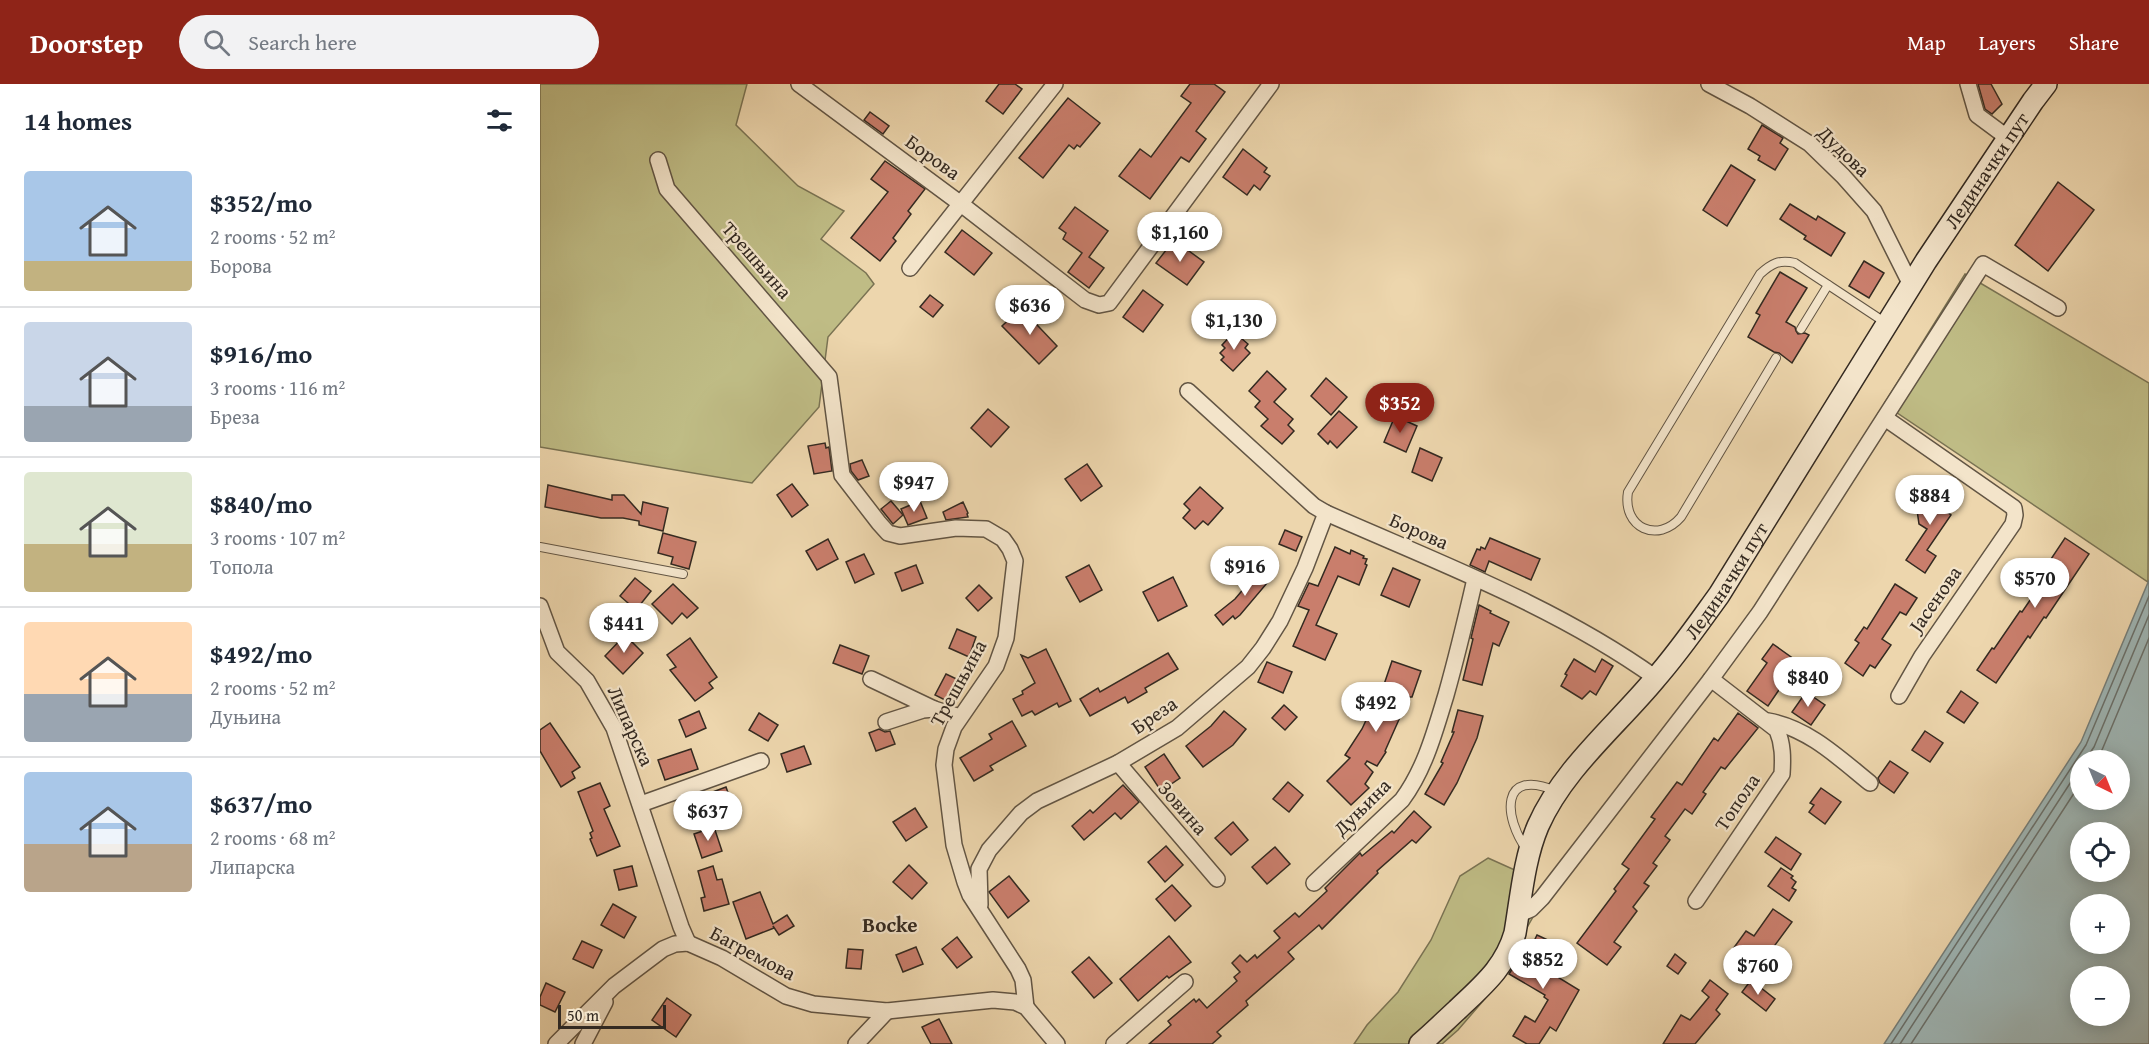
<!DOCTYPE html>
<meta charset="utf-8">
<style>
:root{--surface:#fff;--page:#f2f2f3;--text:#1f2937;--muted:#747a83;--line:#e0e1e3;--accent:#8f2418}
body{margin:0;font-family:"Gentium Book Plus",serif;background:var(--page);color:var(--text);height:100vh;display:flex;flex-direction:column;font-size:22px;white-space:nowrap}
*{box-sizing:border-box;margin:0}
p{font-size:20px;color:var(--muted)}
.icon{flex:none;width:33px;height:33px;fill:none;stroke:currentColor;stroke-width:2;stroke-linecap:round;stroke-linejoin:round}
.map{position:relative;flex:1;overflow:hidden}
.side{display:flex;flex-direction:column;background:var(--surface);width:540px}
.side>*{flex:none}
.needle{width:39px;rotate:137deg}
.buttons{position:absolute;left:1530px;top:666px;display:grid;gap:12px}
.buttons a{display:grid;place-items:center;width:60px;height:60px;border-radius:50%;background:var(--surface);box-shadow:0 3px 15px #0003;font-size:30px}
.scale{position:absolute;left:18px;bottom:15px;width:108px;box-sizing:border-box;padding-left:6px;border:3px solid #342a21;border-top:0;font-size:16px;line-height:21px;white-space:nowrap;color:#342a21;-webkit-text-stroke:4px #f3e4ca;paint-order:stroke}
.price{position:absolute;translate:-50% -51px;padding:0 14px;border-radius:21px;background:#fff;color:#222;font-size:20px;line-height:39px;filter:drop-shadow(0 2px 3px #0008)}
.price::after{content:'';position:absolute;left:50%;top:36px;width:18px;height:14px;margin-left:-9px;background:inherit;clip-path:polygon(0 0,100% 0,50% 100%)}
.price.on{background:var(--accent);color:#fff}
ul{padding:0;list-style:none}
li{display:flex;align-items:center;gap:18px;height:150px;padding:0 24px}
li+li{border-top:2px solid var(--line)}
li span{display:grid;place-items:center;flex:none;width:168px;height:120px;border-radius:6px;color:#555}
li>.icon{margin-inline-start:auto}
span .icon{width:72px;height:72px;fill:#fffc;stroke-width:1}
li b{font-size:26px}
h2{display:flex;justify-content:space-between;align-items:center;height:72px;padding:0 24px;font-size:26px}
header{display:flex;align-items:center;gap:36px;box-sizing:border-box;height:84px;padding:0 30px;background:var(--accent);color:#fff}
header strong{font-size:28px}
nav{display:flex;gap:33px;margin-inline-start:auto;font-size:21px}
.search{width:420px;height:54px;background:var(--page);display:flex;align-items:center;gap:15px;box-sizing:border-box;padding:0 21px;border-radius:33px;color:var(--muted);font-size:22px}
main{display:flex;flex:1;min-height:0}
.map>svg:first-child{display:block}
.green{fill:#bfbc85;stroke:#7a7353;stroke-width:1.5}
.water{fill:#9eb6b6;stroke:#747e7a;stroke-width:1.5;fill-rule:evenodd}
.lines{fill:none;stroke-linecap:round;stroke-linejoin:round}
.shore{stroke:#69706c;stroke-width:1.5}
.building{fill:#c97e6c;stroke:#342a21;stroke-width:1.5}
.service-casing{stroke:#625544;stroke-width:10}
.minor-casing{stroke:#625544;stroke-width:18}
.secondary-casing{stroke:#342a21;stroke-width:24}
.service{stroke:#f3e4ca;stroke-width:8}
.minor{stroke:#f3e4ca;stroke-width:15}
.secondary{stroke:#f3e4ca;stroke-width:21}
.labels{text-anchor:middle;stroke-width:4.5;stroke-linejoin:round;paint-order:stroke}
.street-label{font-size:20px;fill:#342a21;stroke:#f3e4ca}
.neighbourhood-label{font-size:21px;font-weight:bold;fill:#342a21;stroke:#f3e4ca}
</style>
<header>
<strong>Doorstep</strong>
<div class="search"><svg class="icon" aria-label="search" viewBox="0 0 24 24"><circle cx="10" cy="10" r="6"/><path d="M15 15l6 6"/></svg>Search here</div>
<nav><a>Map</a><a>Layers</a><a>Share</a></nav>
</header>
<main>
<section class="side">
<h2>14 homes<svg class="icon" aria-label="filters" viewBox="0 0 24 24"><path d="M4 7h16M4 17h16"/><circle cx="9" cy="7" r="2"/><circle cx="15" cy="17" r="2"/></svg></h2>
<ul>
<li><span style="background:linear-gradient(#a9c7e8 75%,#c2b280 0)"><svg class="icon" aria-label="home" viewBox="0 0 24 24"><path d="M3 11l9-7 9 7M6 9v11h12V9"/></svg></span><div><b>$352/mo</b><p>2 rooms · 52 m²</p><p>Борова</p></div></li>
<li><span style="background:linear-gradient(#c9d6e8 70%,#9aa5b1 0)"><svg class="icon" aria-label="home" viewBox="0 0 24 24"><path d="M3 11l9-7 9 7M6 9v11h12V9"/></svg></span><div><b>$916/mo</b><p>3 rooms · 116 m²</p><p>Бреза</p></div></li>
<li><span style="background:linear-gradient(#dfe7d0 60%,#c2b280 0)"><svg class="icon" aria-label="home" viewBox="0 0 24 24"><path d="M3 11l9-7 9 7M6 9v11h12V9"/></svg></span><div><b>$840/mo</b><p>3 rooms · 107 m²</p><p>Топола</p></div></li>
<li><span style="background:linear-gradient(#ffd9b3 60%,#9aa5b1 0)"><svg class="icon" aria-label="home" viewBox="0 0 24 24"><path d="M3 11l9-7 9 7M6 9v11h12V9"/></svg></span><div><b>$492/mo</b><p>2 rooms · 52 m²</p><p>Дуњина</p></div></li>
<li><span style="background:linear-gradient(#a9c7e8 60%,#b9a48a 0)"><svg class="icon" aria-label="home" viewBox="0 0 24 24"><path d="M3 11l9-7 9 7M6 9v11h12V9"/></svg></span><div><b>$637/mo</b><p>2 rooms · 68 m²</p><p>Липарска</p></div></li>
</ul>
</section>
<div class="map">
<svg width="1609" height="960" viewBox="0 0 1609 960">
<rect width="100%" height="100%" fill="#edd6ad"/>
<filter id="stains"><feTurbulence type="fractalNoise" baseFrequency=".00333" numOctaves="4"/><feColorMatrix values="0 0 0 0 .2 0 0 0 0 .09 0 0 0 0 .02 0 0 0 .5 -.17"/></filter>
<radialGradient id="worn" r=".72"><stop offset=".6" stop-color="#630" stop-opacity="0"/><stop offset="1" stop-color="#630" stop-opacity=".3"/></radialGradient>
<g class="green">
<path d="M0,0H207L196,41L258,102L304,127L281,155L326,189L334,200L288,253L279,323L212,399L0,363Z"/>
<path d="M1425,190L1609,299L1608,498L1344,320Z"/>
<path d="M948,774L977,787L974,827L993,833L949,910L918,946L902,960H814L827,941L858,908L891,856L920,792Z"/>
</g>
<path class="water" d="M1609,496V960H1344L1541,658ZM1540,676H1580V716H1540ZM1540,748H1580V788H1540ZM1540,820H1580V860H1540ZM1540,892H1580V932H1540Z"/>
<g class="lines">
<g class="shore">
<path d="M1545,676L1554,663L1609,531"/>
<path d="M1556,676L1562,666L1609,554"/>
<path d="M1351,960L1546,661L1609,512"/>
<path d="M1360,960L1540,684"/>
<path d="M1371,960L1540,700"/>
</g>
</g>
<g class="building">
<path d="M459,0H475L482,5L463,30L446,17Z"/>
<path d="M650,0H674L685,8L656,47L666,55L649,78L641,73L610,115L579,92L600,65L611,73L651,19L641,12Z"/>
<path d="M1438,0H1451L1462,20L1452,30L1445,25Z"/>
<path d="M528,14L560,39L540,63L537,61L534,65L529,61L503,94L479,74Z"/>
<path d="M330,28L349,42L343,50L324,36Z"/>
<path d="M1222,41L1243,54L1240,59L1248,65L1235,86L1218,76L1220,72L1208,65Z"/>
<path d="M703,65L727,84L724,88L730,92L720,106L714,101L707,111L683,93Z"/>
<path d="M345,77L385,105L368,127L371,130L353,154L356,157L340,177L311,154L348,108L331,95Z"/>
<path d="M1191,81L1215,96L1187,142L1163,126Z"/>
<path d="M1518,98L1554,126L1508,187L1475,161Z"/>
<path d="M1250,120L1276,136L1278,132L1305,149L1291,172L1264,155L1266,152L1240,135Z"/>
<path d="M535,123L568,147L549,173L564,184L549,204L528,188L542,169L523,155L526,149L519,144Z"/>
<path d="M422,146L452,169L434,191L405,168Z"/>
<path d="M634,156L664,178L647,201L616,179Z"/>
<path d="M1324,177L1344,189L1329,214L1309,202Z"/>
<path d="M1240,188L1267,204L1246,238L1255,243L1256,247L1258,250L1265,249L1269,251L1252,279L1239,269L1234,268L1208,253L1220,231L1216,229Z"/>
<path d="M603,206L623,221L603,248L583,233Z"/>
<path d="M390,211L403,221L393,233L380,223Z"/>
<path d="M481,224L517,262L499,280L462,242Z"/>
<path d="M694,248L708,260L705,264L710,269L693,287L681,276L684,273L680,269L685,264L682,261Z"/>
<path d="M727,287L746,305L734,318L753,335L748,341L754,347L742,360L721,342L728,335L715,323L720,317L709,307Z"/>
<path d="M786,294L807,313L791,331L771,312Z"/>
<path d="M448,325L469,343L451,363L431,344Z"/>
<path d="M799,327L817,343L797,364L790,357L788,360L778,350Z"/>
<path d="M855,332L877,342L866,368L844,358Z"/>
<path d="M285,359L286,364L289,363L292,387L274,390L268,362Z"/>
<path d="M880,364L902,374L892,397L872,388Z"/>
<path d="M322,376L329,392L318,396L311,387L310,380Z"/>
<path d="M547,380L562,402L541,417L525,395Z"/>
<path d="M1395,399L1411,410L1401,424L1411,431L1387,466L1396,472L1385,489L1366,476L1387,445L1379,440L1377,426Z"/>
<path d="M252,400L268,421L252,433L237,411Z"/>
<path d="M8,401L72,416V411H84L101,430L103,418L128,424L123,447L99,441V437L83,434H61L5,423Z"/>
<path d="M660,403L683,424L668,441L663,437L655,445L643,434L650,426L644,420Z"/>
<path d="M351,417L363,431L353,440L341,425Z"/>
<path d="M380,417L387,434L368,441L361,425Z"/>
<path d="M423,418L428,429L427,430L428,433L406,436L403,428Z"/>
<path d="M745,446L762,453L756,467L739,460Z"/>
<path d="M123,449L156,458L149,485L131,480L133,473L118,469Z"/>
<path d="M950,454L1000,475L991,496L949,477L945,488L930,481L937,465L940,466L941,463L945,465Z"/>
<path d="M1525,454L1549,470L1506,534L1504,533L1490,554L1488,552L1456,599L1437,586L1452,564L1454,565L1480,527L1482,528L1501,500L1500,499L1514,477L1511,475Z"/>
<path d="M288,455L298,475L277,486L266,467Z"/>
<path d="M795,463L810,470L811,466L824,472L823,474L827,475L825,480L827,481L819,501L798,492L776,541L797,550L785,576L753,562L769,526L758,522L769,499L778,502Z"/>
<path d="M324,470L334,490L315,499L306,478Z"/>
<path d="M376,481L383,499L362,507L355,489Z"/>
<path d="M549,481L562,506L540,518L526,493Z"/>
<path d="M722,483L733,492L700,531L695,535L693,532L683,541L675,531L695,515Z"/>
<path d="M853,484L880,496L869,523L841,511Z"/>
<path d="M633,493L647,522L618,537L603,508Z"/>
<path d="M95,494L111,507L96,526L80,512Z"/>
<path d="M133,500L158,524L147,534L142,529L132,540L112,520Z"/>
<path d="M1355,500L1377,514L1366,531L1360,528L1342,555L1351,561L1335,584L1330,581L1323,592L1305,579L1319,559L1315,556L1324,543L1327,545Z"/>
<path d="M439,501L452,514L438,527L426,514Z"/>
<path d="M939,521L951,527L950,529L969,538L959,562L953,559L942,601L923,596L933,555L931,554Z"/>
<path d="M417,545L436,553L429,573L409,564Z"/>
<path d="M85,551L103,569L83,590L65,572Z"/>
<path d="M150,554L177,593L169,599L173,604L155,617L130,586L136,583L127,571Z"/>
<path d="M1233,560L1258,578L1228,622L1207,607L1227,579L1222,575Z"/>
<path d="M300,561L329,572L322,590L293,579Z"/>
<path d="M506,565L531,617L519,623L517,619L495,631L492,627L482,632L473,615L483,610L482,607L495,599L481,571L488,574Z"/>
<path d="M628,569L638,585L605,604L607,608L588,619L585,613L550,632L540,615L558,604L560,608Z"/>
<path d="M1034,575L1055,588L1062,575L1073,582L1056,611L1050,607L1042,615L1021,602L1027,591L1025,590Z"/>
<path d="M852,577L881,587L872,613H869L845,667L846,668L837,682L827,677L825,680L833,688L825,700L829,704L811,721L787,697L810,674L805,671L822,645L834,619L837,621Z"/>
<path d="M727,578L752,588L743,609L718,598Z"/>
<path d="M406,590L423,598L413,620L395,611Z"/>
<path d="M1421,607L1438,619L1424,639L1407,628Z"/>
<path d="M1266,608L1285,621L1271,641L1252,628Z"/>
<path d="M744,621L757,633L745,646L732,634Z"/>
<path d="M918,626L943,632L937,654L917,699L904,721L885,710L903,679L901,678L914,648H912Z"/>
<path d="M159,627L166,644L146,653L139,636Z"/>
<path d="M684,627L706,645L693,661L663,683L646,662L671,642Z"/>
<path d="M219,629L238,641L228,657L209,646Z"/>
<path d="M1198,629L1218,644L1185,685L1181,683L1163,708L1166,710L1152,730L1145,725L1125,752L1130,756L1113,779L1117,782L1104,799L1109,802L1093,823L1097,827L1074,858L1081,863L1067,881L1037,859L1076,807L1074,805L1089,785L1082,780L1115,735L1111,733L1137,698L1142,701L1174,654L1178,657Z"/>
<path d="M472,637L486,662L450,682L453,686L434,697L420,674L452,655L449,650Z"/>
<path d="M10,639L40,683L32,688L35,694L21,703L0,667V646Z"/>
<path d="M339,645L345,648L350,647L355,660L336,667L329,649Z"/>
<path d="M1385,647L1403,659L1390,678L1372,666Z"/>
<path d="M264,662L271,680L247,688L241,670Z"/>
<path d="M151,665L158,685L125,696L118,676Z"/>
<path d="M624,670L640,694L621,707L605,683Z"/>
<path d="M1350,677L1368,689L1354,709L1340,699L1338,694Z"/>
<path d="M748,698L763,711L749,728L733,715Z"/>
<path d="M60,699L70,722L64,725L80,762L57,772L50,755L52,754L50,749L53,747L38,708Z"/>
<path d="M583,701L599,718L581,735L575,729L544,756L532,742L550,726L553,729Z"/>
<path d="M186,703L193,723L176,729L170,709Z"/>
<path d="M1281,704L1301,718L1285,740L1269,728L1274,721L1270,719Z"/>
<path d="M375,724L387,743L366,757L353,738Z"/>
<path d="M874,727L891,743L876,759L872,756L837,787L838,789L782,845L779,841L748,868L754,875L706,917L708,921L677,948L681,952L672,960H609L631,941L628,937L654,915L656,918L659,915L667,924L697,897L694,893L700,888L692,879L700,871L707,878L715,871L717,874L740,854L734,847L755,829L759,833L787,807L785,804L820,769L822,772L852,747L854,749Z"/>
<path d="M693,738L708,756L691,771L675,754Z"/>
<path d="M174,743L182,767L162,774L154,750Z"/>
<path d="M1236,753L1261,770L1251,786L1225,768Z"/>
<path d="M626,762L643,781L625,798L608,778Z"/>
<path d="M735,763L750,780L727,800L712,783Z"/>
<path d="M369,781L387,799L372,815L353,798Z"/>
<path d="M92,782L97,802L79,806L74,786Z"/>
<path d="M173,782L177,796L182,795L189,820L164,827L161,814L165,813L158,787Z"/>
<path d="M1241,784L1253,792L1251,794L1256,798L1252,804L1256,806L1249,817L1228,802Z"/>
<path d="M469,792L489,817L468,834L449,808Z"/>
<path d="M632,801L651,822L635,837L616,815Z"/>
<path d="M220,808L233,840L247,831L254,842L239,851L233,842L234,844L206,855L193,818Z"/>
<path d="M73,820L96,833L84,854L61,841Z"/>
<path d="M1233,825L1252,838L1216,887L1190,869L1206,847L1214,852Z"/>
<path d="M997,851L1023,863L1011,889L1039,906L1016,947L1010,943L999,960H987L973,952L985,932L995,938L1008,916L1004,913L1005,911L969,890L979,874L984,878Z"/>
<path d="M629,852L651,878L629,894L627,892L598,917L580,895Z"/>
<path d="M417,853L432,873L417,884L402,865Z"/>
<path d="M42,857L62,866L53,884L33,875Z"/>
<path d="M376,863L383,880L363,888L356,871Z"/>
<path d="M308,865L323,866L321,885L306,884Z"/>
<path d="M1135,870L1146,879L1138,890L1127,882Z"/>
<path d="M549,873L572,899L554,914L532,888Z"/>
<path d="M1170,896L1188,910L1176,926L1180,930L1155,960H1123L1141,931L1150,936L1169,913L1162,907Z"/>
<path d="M1211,896L1235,915L1226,927L1202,908Z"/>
<path d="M6,899L25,908L15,928L0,921V913Z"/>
<path d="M127,914L151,931L136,953L112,936Z"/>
<path d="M399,935L412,960H391L382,943Z"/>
</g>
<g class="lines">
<g class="service-casing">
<g id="service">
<path d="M1261,245L1288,201"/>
<path d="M1236,274L1141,433C1118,460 1082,444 1088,408L1220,190C1231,180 1239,175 1255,179L1346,239"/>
<path d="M0,463L143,490"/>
<path d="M987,766C963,733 960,683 1016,707"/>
</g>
</g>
<g class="minor-casing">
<g id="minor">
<path d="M259,0L421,120L545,216L559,221L569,219L731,0"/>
<path d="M1169,0L1210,22L1270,60L1303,92L1334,127L1371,201"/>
<path d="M1428,0L1437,31L1468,54"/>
<path d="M118,76L127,105L289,293L302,391L339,439L348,449L360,452L416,444L446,445L463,455L470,465L475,477L466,554L456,582L414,643L406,665L404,681L414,761L425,798L430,811L478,885L483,896L486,923"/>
<path d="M370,184L515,0"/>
<path d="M648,307L774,422L786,429C899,479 1015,522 1116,594"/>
<path d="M1345,334L1474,424L1475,431L1473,440L1382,572L1359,612"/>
<path d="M0,522L17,568L47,597L74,644L141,843L148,859"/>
<path d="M331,595L394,625"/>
<path d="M1228,637C1268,644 1299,674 1330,699"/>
<path d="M346,638L383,626L394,625L420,633"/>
<path d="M578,679L677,795"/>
<path d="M101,720L221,677"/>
<path d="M774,799L862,716C885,685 895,647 906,611C917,572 926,534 935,495"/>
<path d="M1156,817L1242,690C1243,674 1243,660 1237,646L1171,595"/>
<path d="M440,821L439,785L449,766L481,729L497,717L578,679L637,644L708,583L723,564L740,537L765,484L786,429"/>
<path d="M977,831L991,825L1002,814L1171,595L1220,528L1443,180L1518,224"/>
<path d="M16,960L74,902L123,865L135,860L148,859L182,874L246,912L273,920L347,927L453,916L475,918L486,923L517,960"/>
<path d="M43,960L65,918"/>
<path d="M316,960L347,927"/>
<path d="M574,960L645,898"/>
</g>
</g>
<g class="secondary-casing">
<g id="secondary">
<path id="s1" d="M880,960C893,949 905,937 917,926C942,902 965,884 975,849C981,814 984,775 998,742C1023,685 1076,642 1115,595C1138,569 1158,540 1179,511L1386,177L1493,17L1506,0"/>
</g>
</g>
<use href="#service" class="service"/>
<use href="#minor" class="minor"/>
<use href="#secondary" class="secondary"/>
</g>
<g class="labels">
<g class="street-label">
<text transform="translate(1304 67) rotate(44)" y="7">Дудова</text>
<text transform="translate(393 73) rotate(36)" y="7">Борова</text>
<text dy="7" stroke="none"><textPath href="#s1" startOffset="1054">Лединачки пут</textPath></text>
<text transform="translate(217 176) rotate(49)" y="7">Трешњина</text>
<text transform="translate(879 447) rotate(24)" y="7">Борова</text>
<text dy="7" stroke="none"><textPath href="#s1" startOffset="568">Лединачки пут</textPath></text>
<text transform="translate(1395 515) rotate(-55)" y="7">Јасенова</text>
<text transform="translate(418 599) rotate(-61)" y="7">Трешњина</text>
<text transform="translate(614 631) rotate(-34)" y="7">Бреза</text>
<text transform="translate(91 642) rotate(66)" y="7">Липарска</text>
<text transform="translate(1197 718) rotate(-56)" y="7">Топола</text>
<text transform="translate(822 723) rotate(-45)" y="7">Дуњина</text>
<text transform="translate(643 724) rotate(49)" y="7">Зовина</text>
<text transform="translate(213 869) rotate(28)" y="7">Багремова</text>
</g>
<g class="neighbourhood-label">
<text x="350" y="848">Bocke</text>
</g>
</g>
<rect width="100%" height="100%" filter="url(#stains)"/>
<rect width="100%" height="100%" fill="url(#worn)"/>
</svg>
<div class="buttons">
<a><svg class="needle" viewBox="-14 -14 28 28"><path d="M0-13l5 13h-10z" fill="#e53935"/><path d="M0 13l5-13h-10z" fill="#747a83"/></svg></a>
<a><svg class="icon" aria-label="locate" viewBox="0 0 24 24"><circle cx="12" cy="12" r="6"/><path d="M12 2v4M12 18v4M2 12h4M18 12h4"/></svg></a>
<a>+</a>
<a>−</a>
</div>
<div class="scale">50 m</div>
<b class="price" style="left:640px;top:179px">$1,160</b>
<b class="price" style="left:490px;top:252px">$636</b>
<b class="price" style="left:694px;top:267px">$1,130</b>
<b class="price on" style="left:860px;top:350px">$352</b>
<b class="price" style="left:374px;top:429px">$947</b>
<b class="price" style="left:1390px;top:442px">$884</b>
<b class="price" style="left:705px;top:513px">$916</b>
<b class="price" style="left:1495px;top:525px">$570</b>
<b class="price" style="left:84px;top:570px">$441</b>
<b class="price" style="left:1268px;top:624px">$840</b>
<b class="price" style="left:836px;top:649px">$492</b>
<b class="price" style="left:168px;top:758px">$637</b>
<b class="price" style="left:1003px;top:906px">$852</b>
<b class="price" style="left:1218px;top:912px">$760</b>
</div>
</main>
